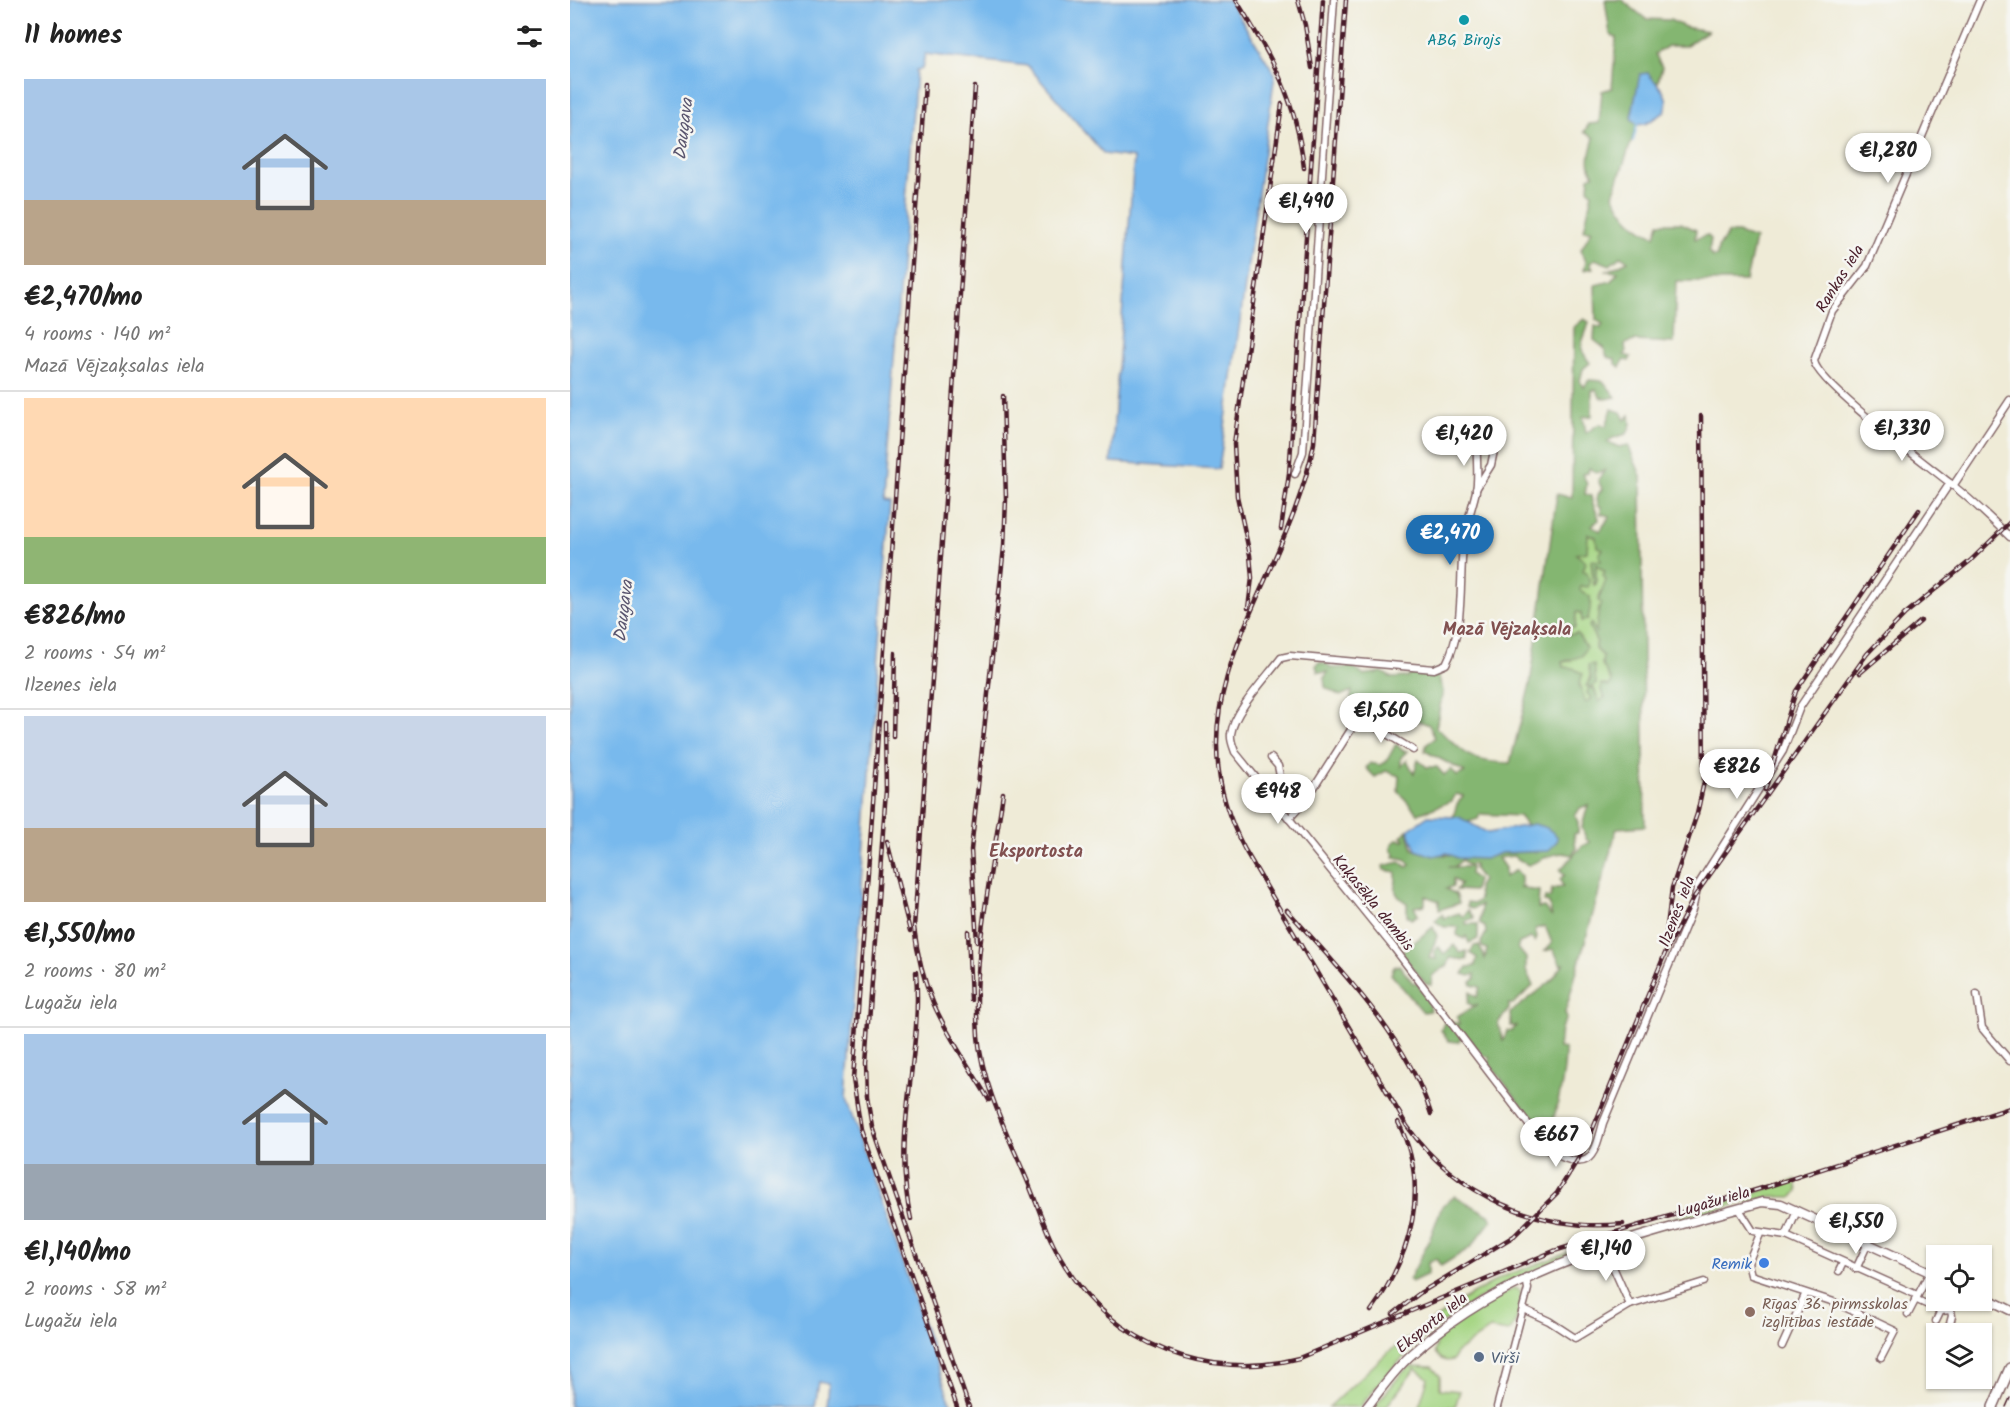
<!DOCTYPE html>
<meta charset="utf-8">
<style>
:root{--surface:#fff;--page:#f6f6f6;--text:#222;--muted:#767676;--line:#e0e0e0;--accent:#1f6fb2}
body{margin:0;font-family:Kalam,sans-serif;background:var(--page);color:var(--text);height:100vh;display:flex;flex-direction:column;font-size:22px;white-space:nowrap}
*{box-sizing:border-box;margin:0}
p{font-size:20px;color:var(--muted)}
.icon{flex:none;width:33px;height:33px;fill:none;stroke:currentColor;stroke-width:2;stroke-linecap:round;stroke-linejoin:round}
.map{position:relative;flex:1;overflow:hidden}
.details{display:flex;flex-direction:column;background:var(--surface);width:570px}
.details>*{flex:none}
.fabs{position:absolute;left:1356px;top:1245px;display:grid;gap:12px}
.fabs a{display:grid;place-items:center;width:66px;height:66px;border-radius:0px;background:var(--surface);box-shadow:0 2px 4px #0004;font-size:30px}
.price{position:absolute;translate:-50% -51px;padding:0 14px;border-radius:21px;background:#fff;color:#222;font-size:20px;line-height:39px;filter:drop-shadow(0 2px 3px #0008)}
.price::after{content:'';position:absolute;left:50%;top:36px;width:18px;height:14px;margin-left:-9px;background:inherit;clip-path:polygon(0 0,100% 0,50% 100%)}
.price.current{background:var(--accent);color:#fff}
ul{padding:0;list-style:none}
li{display:grid;align-content:center;gap:12px;height:318px;padding:0 24px}
li+li{border-top:2px solid var(--line)}
li span{display:grid;place-items:center;height:186px;border-radius:0px;color:#555}
li>.icon{margin-inline-start:auto}
span .icon{width:108px;height:108px;fill:#fffc;stroke-width:1}
li b{font-size:26px}
h2{display:flex;justify-content:space-between;align-items:center;height:72px;padding:0 24px;font-size:26px}
main{display:flex;flex:1;min-height:0}
.map>svg:first-child{display:block}
.green{fill:#a5d583;stroke:#787a57;stroke-width:1.5}
.forest{fill:#84b671;stroke:#676a4e;stroke-width:1.5;fill-rule:evenodd}
.water{fill:#78b9ed;stroke:#616c8c;stroke-width:1.5}
.lines{fill:none;stroke-linecap:round;stroke-linejoin:round}
.stream{stroke:#78b9ed;stroke-width:2}
.street-casing{stroke:#846667;stroke-width:9}
.secondary-casing{stroke:#846667;stroke-width:11}
.primary-casing{stroke:#846667;stroke-width:12}
.street{stroke:#fff;stroke-width:6}
.secondary{stroke:#fff;stroke-width:8}
.primary{stroke:#fff;stroke-width:9}
.tram{stroke:#4a1f2b;stroke-width:1.5}
.rail-casing{stroke:#4a1f2b;stroke-width:4.5}
.rail{stroke:#f6f6f2;stroke-width:2;stroke-dasharray:7;stroke-linecap:butt}
.culture-dot{fill:#0f9aa8;stroke:#f6f6f2;stroke-width:2}
.shop-dot{fill:#3f7fe0;stroke:#f6f6f2;stroke-width:2}
.education-dot{fill:#8d6e63;stroke:#f6f6f2;stroke-width:2}
.service-dot{fill:#5c6f8a;stroke:#f6f6f2;stroke-width:2}
.labels{text-anchor:middle;stroke-width:5;stroke-linejoin:round;paint-order:stroke}
.culture-label{font-size:16px;fill:#0d838f;stroke:#f6f6f2}
.street-label{font-size:16px;fill:#4a1f2b;stroke:#f6f6f2}
.shop-label{font-size:16px;fill:#366cbe;stroke:#f6f6f2;text-anchor:end}
.education-label{font-size:16px;fill:#785e54;stroke:#f6f6f2;text-anchor:start}
.service-label{font-size:16px;fill:#4e5e75;stroke:#f6f6f2;text-anchor:start}
.water-label{font-size:18px;font-style:italic;fill:#5a556f;stroke:#f6f6f2}
.neighbourhood-label{font-size:18px;font-weight:bold;fill:#815050;stroke:#f6f6f2}
</style>
<main>
<section class="details">
<h2>11 homes<svg class="icon" aria-label="filters" viewBox="0 0 24 24"><path d="M4 7h16M4 17h16"/><circle cx="9" cy="7" r="2"/><circle cx="15" cy="17" r="2"/></svg></h2>
<ul>
<li><span style="background:linear-gradient(#a9c7e8 65%,#b9a48a 0)"><svg class="icon" aria-label="home" viewBox="0 0 24 24"><path d="M3 11l9-7 9 7M6 9v11h12V9"/></svg></span><div><b>€2,470/mo</b><p>4 rooms · 140 m²</p><p>Mazā Vējzaķsalas iela</p></div></li>
<li><span style="background:linear-gradient(#ffd9b3 75%,#8fb573 0)"><svg class="icon" aria-label="home" viewBox="0 0 24 24"><path d="M3 11l9-7 9 7M6 9v11h12V9"/></svg></span><div><b>€826/mo</b><p>2 rooms · 54 m²</p><p>Ilzenes iela</p></div></li>
<li><span style="background:linear-gradient(#c9d6e8 60%,#b9a48a 0)"><svg class="icon" aria-label="home" viewBox="0 0 24 24"><path d="M3 11l9-7 9 7M6 9v11h12V9"/></svg></span><div><b>€1,550/mo</b><p>2 rooms · 80 m²</p><p>Lugažu iela</p></div></li>
<li><span style="background:linear-gradient(#a9c7e8 70%,#9aa5b1 0)"><svg class="icon" aria-label="home" viewBox="0 0 24 24"><path d="M3 11l9-7 9 7M6 9v11h12V9"/></svg></span><div><b>€1,140/mo</b><p>2 rooms · 58 m²</p><p>Lugažu iela</p></div></li>
</ul>
</section>
<div class="map">
<svg width="1440" height="1407" viewBox="0 0 1440 1407">
<rect width="100%" height="100%" fill="#f6f6f2"/>
<filter id="ink" filterUnits="userSpaceOnUse"><feTurbulence type="fractalNoise" baseFrequency=".0167" numOctaves="2"/><feDisplacementMap in="SourceGraphic" scale="12" xChannelSelector="R" yChannelSelector="G"/><feConvolveMatrix kernelMatrix="1 2 1 2 8 2 1 2 1" color-interpolation-filters="sRGB"/></filter>
<filter id="wash" filterUnits="userSpaceOnUse"><feTurbulence type="fractalNoise" baseFrequency=".008" numOctaves="4" result="noise"/><feDisplacementMap in="SourceGraphic" scale="24" xChannelSelector="R" yChannelSelector="G"/><feGaussianBlur stdDeviation="1.35" result="paint"/><feColorMatrix in="noise" values="0 0 0 0 0 0 0 0 0 0 0 0 0 0 0 0 0 1.4 0 .05"/><feComposite in="paint" operator="in"/></filter>
<g filter="url(#wash)">
<rect width="100%" height="100%" fill="#efebd7"/>
<g class="green">
<path d="M1018,533L1027,537L1034,549L1031,561H1021L1024,585L1026,584V565L1035,572L1036,580L1028,600L1032,603L1026,632L1019,626L1027,643L1025,648L1033,656L1032,664L1042,682L1034,692V700L1029,702L1020,689L1026,683L1021,673L1018,682L1021,698L1016,703L1011,693V686L993,667L992,662L1001,661L997,628H1005L1006,612L1011,613L1012,620L1017,616L1020,597L1010,590L1013,571L1006,554Z"/>
<path d="M1226,1180L1228,1191L1223,1197C1183,1194 1146,1211 1108,1222C976,1260 876,1293 790,1407H759L817,1353L892,1300L932,1277L1044,1236Z"/>
<path d="M944,1288L950,1290C953,1301 947,1326 938,1332L920,1329L886,1353L883,1360C874,1362 870,1360 865,1352L868,1337L907,1309Z"/>
<path d="M841,1366L862,1367L870,1376V1389L890,1391L885,1407H849L858,1378L845,1369L816,1407H804L832,1373Z"/>
</g>
<g class="forest">
<path d="M1035,0H1052L1076,19L1100,20L1115,27L1138,31L1115,46H1098L1085,54L1092,67L1087,86L1078,73L1065,98L1061,118L1067,125L1043,195C1054,215 1064,228 1085,236L1089,223H1111L1126,230L1125,239L1137,235L1141,239L1139,252L1143,257L1147,256L1148,248L1158,233H1168L1185,239L1176,281H1106L1104,343L1064,341L1055,344L1056,353L1054,355L1061,357L1059,361L1054,360L1050,367L1045,363V359L1037,357L1034,348L1024,340L1025,326L1031,328L1033,324L1026,320L1025,285L1041,281L1048,272L1037,271L1058,261L1051,256L1040,265L1025,259L1020,263L1023,268L1014,270L1016,262L1011,249L1022,230H1014L1022,193L1018,188L1019,177L1024,175C1015,163 1021,150 1024,138L1014,132L1019,124L1029,123L1032,91L1042,88L1046,38L1040,34Z"/>
<path d="M1014,319L1019,322C1014,343 1005,344 1020,363L1013,369L1010,381L1014,387L1019,380L1033,381L1046,397L1036,399L1030,397L1027,390H1022V416L1013,417L1016,433L1029,424L1036,426L1042,409L1051,412L1055,420L1060,415L1061,424L1057,434L1043,438L1037,442L1049,447L1058,445L1071,476L1075,826L1047,828L995,1013L997,1018L991,1028L989,1048L995,1049C995,1084 986,1108 978,1140L919,1063L921,1057L912,1055L895,1034L888,1042L878,1041L871,1030L875,1021L889,1024L887,1017L908,1004L903,1006L898,1003L900,992L907,997L910,987L902,985L901,982L905,979V974L900,976L893,974L897,967L905,966L907,958L900,953L904,946L909,945L915,959L917,949L912,947L911,942L916,933L915,927L910,923L911,905L902,909L897,907V902L905,903L909,900L908,887L912,880L904,869V864L897,865L892,860L884,867H877H901L900,874L907,880L904,891L886,890L891,884L883,879V886L876,889L886,894L889,903L869,910V901L855,896V905L844,907L848,915L841,919L837,915V903C820,893 827,888 826,872L814,870L813,866L830,862L837,867L840,865L835,859L824,857L825,854L821,850L822,844L828,839L833,841L835,839L831,837L837,830L843,849C863,858 900,854 924,856L931,853L978,851L987,841C978,830 972,823 957,826L949,816L910,814L908,819L898,822L883,817L887,804L893,796L886,794L882,801L848,814L828,791L829,776L816,771L805,777L796,768L800,763L810,765L816,762L826,744L833,751H838L831,757V767L837,760L844,774L848,760L857,767H867L874,775L881,769L887,776L895,772L855,751L856,745L865,738L859,725C843,718 834,717 819,727L803,715L788,711L780,703L782,691L770,696L755,687L754,678L758,672H748L746,666L749,662L757,664L761,668L783,667L793,675L812,672L822,678L837,677L841,673L868,675L873,691L866,728C898,753 894,762 940,763L960,684L987,494L1002,498L1004,327ZM1019,468L1027,473L1035,470L1028,480L1032,489L1027,496L1028,505L1031,507V514L1040,516L1030,531L1022,525L1029,520C1028,511 1022,506 1021,496L1015,494L1017,483L1012,474L1018,473ZM1018,534L1026,537L1027,547L1033,549L1029,555L1031,561L1021,560L1024,585L1026,584V565L1035,571L1033,575L1036,580L1028,601L1032,603L1029,607L1026,632L1021,623L1019,626L1027,642L1025,648L1033,656L1032,664L1042,682L1039,686L1031,684V691L1035,697L1029,702L1024,688H1021L1026,683L1024,664L1018,665L1021,678L1016,686H1019L1017,693L1021,698L1016,703L1009,684L1013,674L1003,668L993,667L992,662L1012,656L1016,647L1007,633L999,635L998,628H1005L1006,612L1011,613L1012,621L1018,619L1021,604L1020,597L1010,590L1011,586L1018,587L1020,583L1017,572L1013,571L1016,562L1006,554L1017,552ZM1018,805L1012,827L1016,839L1020,842L1012,846L990,870L995,875L990,879L993,887L982,889L980,898L975,897L974,902L979,903L982,917L974,907L968,908L969,891L955,889L953,886L951,888V876L946,870L935,877V868L928,858L943,856L958,865C972,860 987,849 1002,855L1006,849L1004,834L1008,833V822L1005,816L1010,808ZM975,926L982,943L975,951L983,949L991,965L994,964L980,982L940,1013L941,1026H946L942,1031H937L933,1041L928,1023L939,1009V1004H943L963,986L956,970V958L948,948L949,943L961,938L965,942L967,938L965,929Z"/>
<path d="M898,910L904,918L896,921V924H908V939L899,943L896,936L894,939L887,935L888,927H874L865,921L872,914L874,918L889,913L893,917Z"/>
<path d="M863,927L867,936L859,958L866,959L864,951L869,947L874,954L884,945L890,953L897,951V960L880,958L878,965L862,976L861,985L856,984L831,953Z"/>
<path d="M829,965L843,983L848,982L849,987L857,995L860,1011L853,1012L821,974L824,967Z"/>
<path d="M885,1196L919,1215L922,1220L900,1248L871,1266L866,1259L858,1263V1274L841,1282L839,1280L859,1241L872,1206Z"/>
</g>
<g class="water">
<path d="M0,0H659L705,74L649,469L541,462L564,158L534,154L458,66L355,54L352,69L346,70L313,503L320,504L276,1099L382,1407H257L259,1384L249,1382L245,1407H0Z"/>
<path d="M1078,73C1089,88 1101,93 1095,112L1075,124L1067,125L1061,118L1070,74Z"/>
<path d="M858,816L889,817L918,833L964,824L977,828L987,836V841L978,851L931,853L915,859L887,858L877,853L863,856L846,850L838,830Z"/>
</g>
<g class="lines">
<path class="stream" d="M1063,141L1067,125"/>
</g>
</g>
<g filter="url(#ink)">
<g class="lines">
<g class="street-casing">
<g id="street">
<path d="M1410,0L1297,266L1262,311L1244,361C1248,384 1358,465 1381,484C1402,500 1421,519 1440,537"/>
<path d="M907,444C906,459 909,476 906,491C902,509 895,526 893,545C889,585 895,627 876,664L864,669L720,656L711,658C697,677 664,711 661,734C660,740 663,746 665,752L824,948L978,1150C1018,1172 1023,1162 1033,1123L1122,910L1128,885L1213,751L1230,707L1380,483"/>
<path d="M725,474L733,452L764,0"/>
<path d="M1383,486L1440,400"/>
<path d="M906,489L921,465L926,441"/>
<path d="M695,789L710,776L708,766L701,758"/>
<path d="M719,819L738,797L789,717L843,750"/>
<path d="M1407,994L1412,1028L1440,1061"/>
<path d="M1169,1209L1183,1231L1216,1236L1347,1295"/>
<path d="M1190,1234L1178,1263L1181,1275L1264,1302L1325,1331L1311,1358"/>
<path d="M1216,1236L1227,1211"/>
<path d="M1035,1249L1060,1305"/>
<path d="M1286,1269L1298,1243"/>
<path d="M1269,1271L1273,1263"/>
<path d="M1345,1299L1371,1311L1381,1310"/>
<path d="M1379,1300L1382,1316L1378,1331L1381,1334"/>
<path d="M953,1309L979,1321L1005,1338L1060,1305L1134,1282"/>
<path d="M1338,1314L1360,1272"/>
<path d="M1366,1321L1376,1300"/>
<path d="M1212,1346L1235,1295"/>
<path d="M927,1407L958,1289L956,1277"/>
</g>
</g>
<g class="secondary-casing">
<g id="secondary">
<path d="M1412,1296L1440,1310"/>
<path d="M797,1407C811,1389 824,1370 841,1355C939,1265 1068,1237 1192,1202L1211,1204L1366,1275"/>
</g>
</g>
<g class="primary-casing">
<path id="primary" d="M1423,1407L1440,1368"/>
</g>
<use href="#street" class="street"/>
<use href="#secondary" class="secondary"/>
<use href="#primary" class="primary"/>
<path class="tram" d="M1436,1407L1440,1398"/>
<g class="rail-casing">
<g id="rail">
<path d="M666,0C703,59 726,98 734,168"/>
<path d="M728,0L735,25L742,68"/>
<path d="M776,0L744,443C716,590 592,696 675,850L837,1126C885,1194 969,1233 1053,1224"/>
<path d="M355,84L283,1079L291,1130L387,1407"/>
<path d="M405,87L344,927C353,1006 381,1035 419,1100"/>
<path d="M711,529L719,474L753,0"/>
<path d="M678,608L682,578L680,555L667,496L664,444L712,104"/>
<path d="M1290,673L1351,621"/>
<path d="M315,723L316,790L296,1063L297,1097L302,1127L399,1407"/>
<path d="M323,737L325,653"/>
<path d="M1195,790L1226,691L1349,510"/>
<path d="M433,793C422,873 402,955 408,1036C412,1083 436,1131 454,1173C468,1204 476,1236 494,1264C543,1345 638,1382 729,1358L984,1251L1199,1186L1440,1108"/>
<path d="M317,841L340,931"/>
<path d="M717,910C769,968 838,1039 861,1114"/>
<path d="M398,931L401,1000"/>
<path d="M407,942L401,850L434,547L436,499L433,396"/>
<path d="M1095,942L1102,888L1127,814L1134,782L1131,416"/>
<path d="M341,1219C321,1133 353,1057 346,972"/>
<path d="M801,1311C842,1255 861,1187 828,1122"/>
<path d="M823,1314L850,1293L944,1236L987,1193L1015,1148L1096,951L1124,897L1297,654L1335,614L1400,561L1440,522"/>
</g>
</g>
<use href="#rail" class="rail"/>
</g>
</g>
<circle class="culture-dot" cx="894" cy="20" r="6"/>
<circle class="shop-dot" cx="1194" cy="1263" r="6"/>
<circle class="education-dot" cx="1180" cy="1312" r="6"/>
<circle class="service-dot" cx="909" cy="1357" r="6"/>
<g class="labels">
<g class="culture-label">
<text x="894" y="45">ABG Birojs</text>
</g>
<g class="street-label">
<text transform="translate(1269 278) rotate(-58)" y="6">Rankas iela</text>
<text transform="translate(804 902) rotate(51)" y="6">Kaķasēkļa dambis</text>
<text transform="translate(1106 911) rotate(-69)" y="6">Ilzenes iela</text>
<text transform="translate(1143 1201) rotate(-16)" y="6">Lugažu iela</text>
<text transform="translate(861 1322) rotate(-39)" y="6">Eksporta iela</text>
</g>
<g class="shop-label">
<text x="1182" y="1269">Remik</text>
</g>
<g class="education-label">
<text x="1192" y="1309">Rīgas 36. pirmsskolas<tspan x="1192" dy="18">izglītības iestāde</tspan></text>
</g>
<g class="service-label">
<text x="921" y="1363">Virši</text>
</g>
<g class="water-label">
<text transform="translate(113 129) rotate(-83)" y="6">Daugava</text>
<text transform="translate(53 611) rotate(-83)" y="6">Daugava</text>
</g>
<g class="neighbourhood-label">
<text x="937" y="635">Mazā Vējzaķsala</text>
<text x="466" y="857">Eksportosta</text>
</g>
</g>
</svg>
<div class="fabs">
<a><svg class="icon" aria-label="locate" viewBox="0 0 24 24"><circle cx="12" cy="12" r="6"/><path d="M12 2v4M12 18v4M2 12h4M18 12h4"/></svg></a>
<a><svg class="icon" aria-label="layers" viewBox="0 0 24 24"><path d="M12 4l9 5-9 5-9-5zM3 14l9 5 9-5"/></svg></a>
</div>
<b class="price" style="left:1318px;top:184px">€1,280</b>
<b class="price" style="left:736px;top:235px">€1,490</b>
<b class="price" style="left:1332px;top:462px">€1,330</b>
<b class="price" style="left:894px;top:467px">€1,420</b>
<b class="price current" style="left:880px;top:566px">€2,470</b>
<b class="price" style="left:811px;top:744px">€1,560</b>
<b class="price" style="left:1167px;top:800px">€826</b>
<b class="price" style="left:708px;top:825px">€948</b>
<b class="price" style="left:986px;top:1168px">€667</b>
<b class="price" style="left:1286px;top:1255px">€1,550</b>
<b class="price" style="left:1036px;top:1282px">€1,140</b>
</div>
</main>
